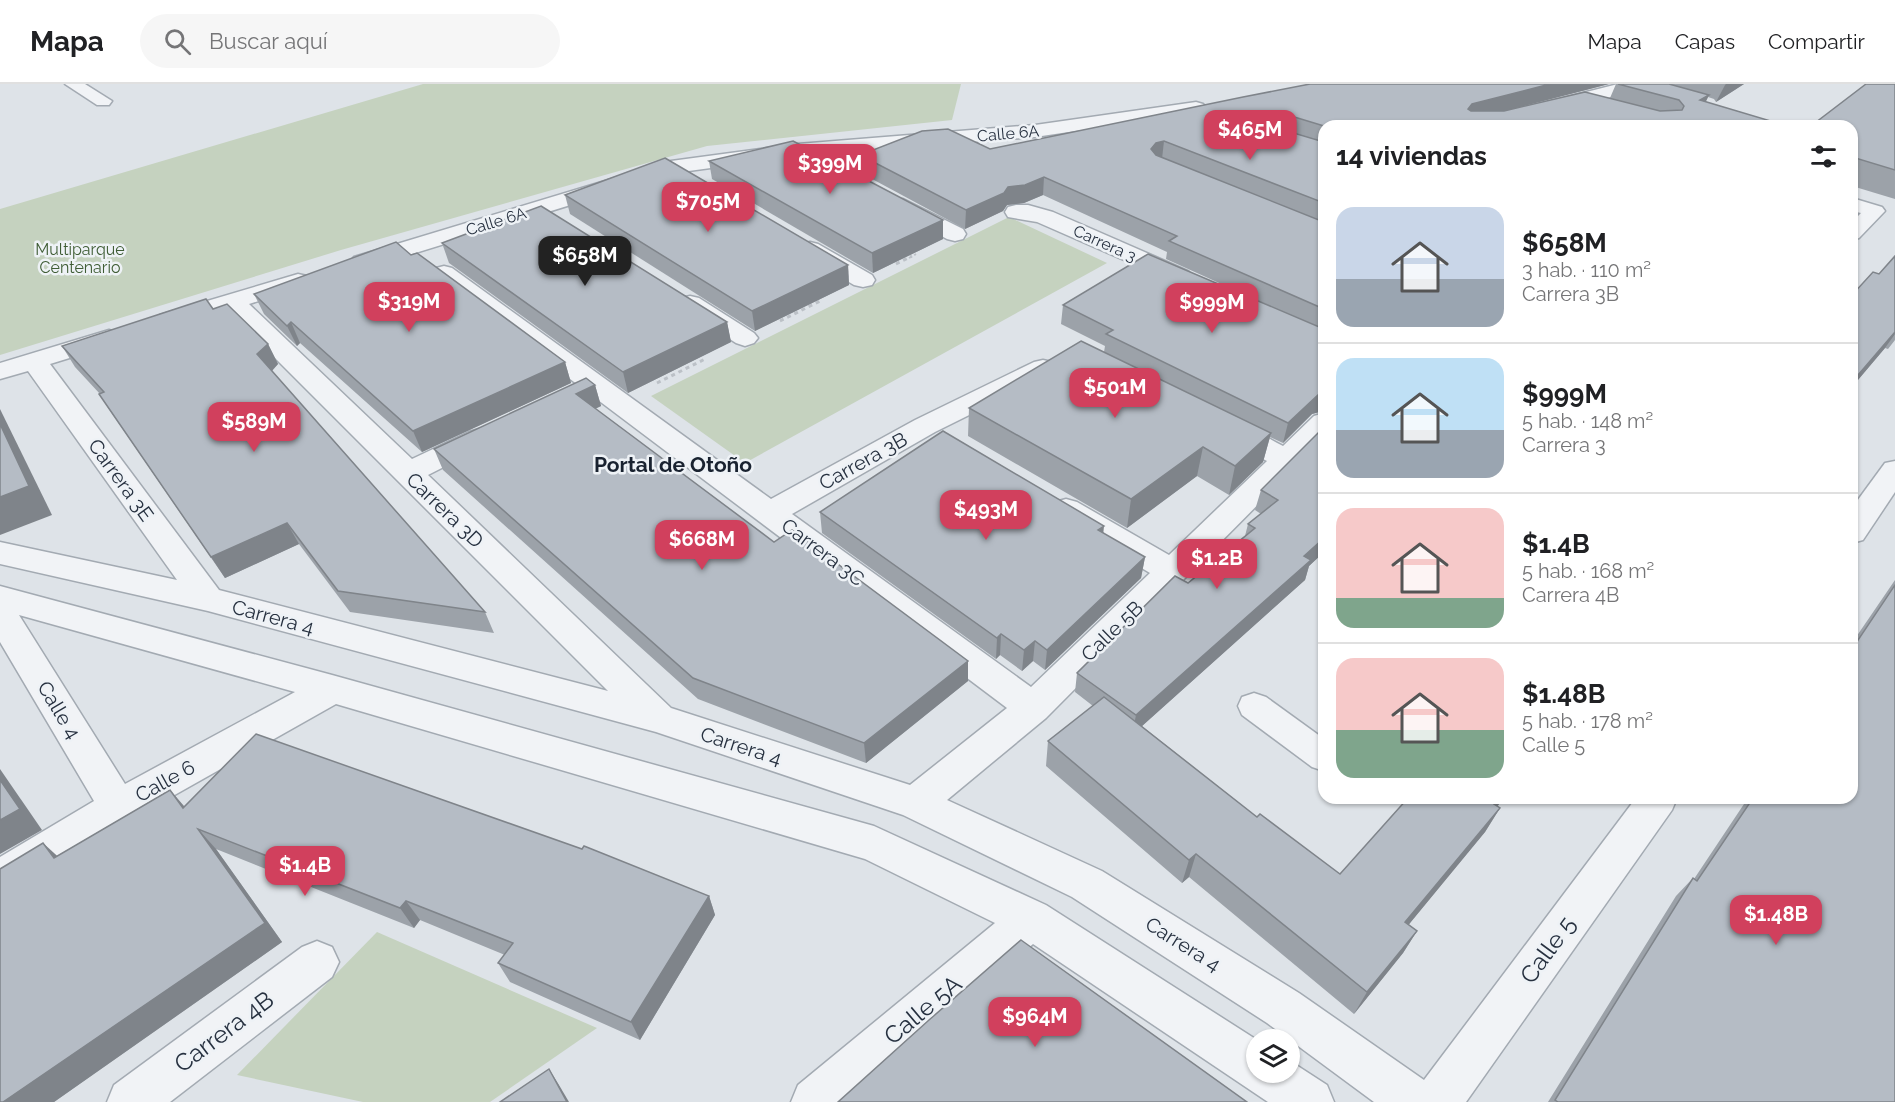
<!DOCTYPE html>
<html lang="es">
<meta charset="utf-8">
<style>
:root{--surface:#fff;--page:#f6f6f6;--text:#202124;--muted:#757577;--line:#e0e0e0;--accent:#d1405d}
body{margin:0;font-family:Raleway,sans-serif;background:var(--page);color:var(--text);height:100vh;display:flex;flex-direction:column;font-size:22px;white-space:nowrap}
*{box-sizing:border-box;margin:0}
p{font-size:20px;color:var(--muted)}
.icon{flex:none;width:33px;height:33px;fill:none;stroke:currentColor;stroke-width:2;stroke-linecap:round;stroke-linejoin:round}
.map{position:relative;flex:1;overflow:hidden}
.details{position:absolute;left:1318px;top:36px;width:540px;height:684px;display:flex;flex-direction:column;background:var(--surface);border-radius:18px;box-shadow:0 2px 4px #0004}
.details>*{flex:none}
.tools{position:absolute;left:1246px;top:945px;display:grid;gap:12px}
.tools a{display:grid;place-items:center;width:54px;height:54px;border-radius:50%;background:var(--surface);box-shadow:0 2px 4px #0004;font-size:30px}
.price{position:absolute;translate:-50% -51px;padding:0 14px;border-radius:12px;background:var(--accent);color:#fff;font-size:20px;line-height:39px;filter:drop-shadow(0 2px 3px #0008)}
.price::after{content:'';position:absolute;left:50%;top:36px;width:18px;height:14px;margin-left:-9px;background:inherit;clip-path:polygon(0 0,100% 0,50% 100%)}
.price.selected{background:#222;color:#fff}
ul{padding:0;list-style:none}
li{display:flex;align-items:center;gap:18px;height:150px;padding:0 18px}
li+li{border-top:2px solid var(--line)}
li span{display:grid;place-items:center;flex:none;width:168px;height:120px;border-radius:18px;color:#555}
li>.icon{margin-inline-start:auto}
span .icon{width:72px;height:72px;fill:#fffc;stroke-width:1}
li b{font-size:26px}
h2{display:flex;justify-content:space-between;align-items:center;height:72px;padding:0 18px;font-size:26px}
header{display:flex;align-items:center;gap:36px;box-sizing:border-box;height:84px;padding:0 30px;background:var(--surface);border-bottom:2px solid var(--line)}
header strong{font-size:28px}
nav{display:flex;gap:33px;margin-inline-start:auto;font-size:21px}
.search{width:420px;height:54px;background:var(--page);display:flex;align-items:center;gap:15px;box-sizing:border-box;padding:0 21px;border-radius:33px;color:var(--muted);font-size:22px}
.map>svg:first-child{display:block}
.green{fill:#c5d2bf}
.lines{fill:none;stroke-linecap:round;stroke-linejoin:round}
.service-casing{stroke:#a3aab2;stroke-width:3}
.minor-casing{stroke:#a3aab2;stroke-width:3}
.path-far1{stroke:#bcc1c7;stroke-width:2;stroke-dasharray:3 3;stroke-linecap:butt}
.path{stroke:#bcc1c7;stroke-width:3;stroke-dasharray:4 4;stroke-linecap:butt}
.service{fill:#f1f3f6;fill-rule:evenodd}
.minor{fill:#f1f3f6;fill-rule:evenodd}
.wall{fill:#9ca2a9}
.shaded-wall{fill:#7f848a}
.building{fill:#b5bcc5;stroke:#7f848a;stroke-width:1.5}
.labels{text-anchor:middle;stroke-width:5;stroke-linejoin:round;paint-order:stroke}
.far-street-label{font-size:16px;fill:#273140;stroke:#eef2f6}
.far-park-label{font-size:16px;fill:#3e5c34;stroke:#eef2f6}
.street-label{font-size:20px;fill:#273140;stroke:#eef2f6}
.neighbourhood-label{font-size:21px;font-weight:bold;fill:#192230;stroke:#eef2f6}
.near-street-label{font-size:24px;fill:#273140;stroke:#eef2f6}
</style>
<header>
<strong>Mapa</strong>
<div class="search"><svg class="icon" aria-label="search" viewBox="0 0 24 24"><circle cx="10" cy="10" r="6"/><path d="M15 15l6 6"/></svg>Buscar aquí</div>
<nav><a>Mapa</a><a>Capas</a><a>Compartir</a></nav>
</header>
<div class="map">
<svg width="1895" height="1018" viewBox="0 0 1895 1018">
<rect width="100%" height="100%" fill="#dee3e8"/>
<g class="green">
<path d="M423,0H961L952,36L707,62L341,166L0,271V125Z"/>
<path d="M1009,133L1107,179L745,379L651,312Z"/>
<path d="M377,848L597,944L490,1018H363L237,991Z"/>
</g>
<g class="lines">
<g class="service-casing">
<g id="service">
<path d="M65,0H85L112,17L109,21H97Z"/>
<path d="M1852,114L1882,123L1885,127L1859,154L1852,156V138L1861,129L1852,127Z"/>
<path d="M1254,609L1266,613L1324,655V687L1312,683L1242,631L1238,622L1242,613Z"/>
</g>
</g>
<g class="minor-casing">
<g id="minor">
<path d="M1618,0H1649L1647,4L1498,42H1465L1468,38Z"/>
<path d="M1196,18L1203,20L1206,24L1203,28L1035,53L798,72L674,89L370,183L362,185L354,183L350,178L354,173L671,77L798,60L1035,41Z"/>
<path d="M903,115L963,145L966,150L963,155L955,157L947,155L895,127L892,122L895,117Z"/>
<path d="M1016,121H1028L1053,128L1188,187L1192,192L1188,197L1180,199L1172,197L1037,138L1008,133L1005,128L1008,123Z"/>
<path d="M810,158L818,160L872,191L875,196L872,201L863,203L854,201L802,170L798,165L802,160Z"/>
<path d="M444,182L452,184L771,415L915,336L1034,278L1043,276L1052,278L1056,284L1052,290L935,348L792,430L1031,603L1150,489L1055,432L1051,425L1055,418L1066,415L1077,418L1169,471L1267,377L1215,351L1211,345L1215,339C1237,333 1263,352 1283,362L1314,332L1324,329V354L1046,634L947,716L1102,787L1299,909L1424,996L1636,714H1677L1672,726L1466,1018H1374L1267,939L1072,813L903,731L656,648L208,527L0,480V458L177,496L28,287L0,295V279L109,246L118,249L122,254L118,259L50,280L219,506L608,607L227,226L169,244L160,241L156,236L160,231L298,190L307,192L310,197L307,202L249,220L412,375L469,348L479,345L489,348L493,354L489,360L428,391L671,624L910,701L1007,624L436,194L432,189L436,184Z"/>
<path d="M690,212L699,214L754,249L758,254L754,259L745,262L736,259L681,224L678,219L681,214Z"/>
<path d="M1895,377V408L1863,456L1852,459V424L1885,379Z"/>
<path d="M0,502L332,591L874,742L1046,821L1257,956V988H1290V977L1327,1001L1334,1018H1268L1033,860L851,1018H791L798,1001L995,839L865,775L336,620L132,735L15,808L0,813V773L94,717L0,558ZM19,531L295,608L125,700Z"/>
<path d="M317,857L332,863L339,878L332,893L170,1018H107L114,1001L302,863Z"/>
</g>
</g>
<path class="path-far1" d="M909,174L916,170"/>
<g class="path">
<path d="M896,180L912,172"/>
<path d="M780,237L822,216"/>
<path d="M657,299L707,274"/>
</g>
<use href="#service" class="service"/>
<use href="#minor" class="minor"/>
</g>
<g class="wall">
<path d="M1310,0H1609L1503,27L1610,14L1616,0H1744L1716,18L1714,15L1708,13L1705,18L1774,38L1324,42V328L1323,327L1312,330L1283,359L1270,353L1263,378L1229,411L1197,392L1127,444L968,352L969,324L1104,268L1105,262L1061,240L1063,221H1268L1166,175L1167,168L1043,111L1024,119L1007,121L1003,127L965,145L861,89L860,71L990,65Z"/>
<path d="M1895,0V115L1852,102V42Z"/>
<path d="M709,77L943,136V155L873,189L712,95Z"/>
<path d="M565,111L848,181L849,201L755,247L570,130Z"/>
<path d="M442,159L727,238L731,258L628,309L449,179Z"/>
<path d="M411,171L565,278L571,299L422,368L300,259L297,262L264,230L254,210Z"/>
<path d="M1895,172V256L1888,265L1885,264L1852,303V211L1879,190Z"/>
<path d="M268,260L278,280L272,287L485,528L494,549L350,528L299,460L225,494L113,331L99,310H100L75,283L62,262Z"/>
<path d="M595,301L601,322L595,325L774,458L968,577V597L866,679L698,615L443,386L434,365Z"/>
<path d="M1324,343V468L1309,482L1305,496L1142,642L1257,733L1340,790L1504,714L1497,723L1500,724L1485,748L1408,841L1417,847L1403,869L1354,930L1189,793L1182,799L1046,682L1048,657L1093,622L1075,608L1077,589L1245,452L1248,440L1261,430L1255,426L1261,406Z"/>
<path d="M820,428L1103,449L1145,473L1141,494L1045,586L1033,577L1022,587L1000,571L996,575L822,449Z"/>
<path d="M1895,496V1018H1548L1676,812L1693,794L1694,795L1748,714H1852V559Z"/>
<path d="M170,706L184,722L709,812L715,831L640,956L510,898L498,879L505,871L420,836L414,844L216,765L282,858L54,1018H0L57,772Z"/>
</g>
<g class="shaded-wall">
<path d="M1550,0H1609L1466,37L1468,25L1472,20Z"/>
<path d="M1726,0H1744L1716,18L1725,1Z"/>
<path d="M1709,11L1701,28L1700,16Z"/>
<path d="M1278,28L1275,45L1262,52L1266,34L1270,30Z"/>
<path d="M1164,57L1162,75L1153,77L1151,65L1156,59Z"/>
<path d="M1044,93L1043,111L1024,119L1007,121L1003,127L965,145L966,126L1008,103Z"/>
<path d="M943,136V155L873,189L872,169Z"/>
<path d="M848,181L849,201L755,247L752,227Z"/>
<path d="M291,238L300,259L297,262L287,242Z"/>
<path d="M727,238L731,258L628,309L623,288Z"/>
<path d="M1895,248V250L1885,264L1852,303V298Z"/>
<path d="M268,260L278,280L268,291L257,270Z"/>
<path d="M565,278L571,299L422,368L413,347Z"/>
<path d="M595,301L601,322L582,331L576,310Z"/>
<path d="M1324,309V323L1323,327L1312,330L1283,359L1288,339L1318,311Z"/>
<path d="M0,325L52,431L0,451Z"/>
<path d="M1271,349L1263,378L1229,411L1235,382Z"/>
<path d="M1203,363L1197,392L1127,444L1131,415Z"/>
<path d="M287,439L299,460L225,494L211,473Z"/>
<path d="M1104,442L1102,463L1098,446Z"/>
<path d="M1324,454V468L1309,482L1305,496L1132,651L1136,631L1304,472Z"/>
<path d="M1145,473L1141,494L1045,586L1047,566Z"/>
<path d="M1001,550L1000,571L996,575L997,554Z"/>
<path d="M1035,557L1033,577L1022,587L1024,566Z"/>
<path d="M968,577V597L866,679L864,659Z"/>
<path d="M0,685L42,746L0,770Z"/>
<path d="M170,706L188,727L183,724Z"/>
<path d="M1499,714H1504L1479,744L1494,720Z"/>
<path d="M1500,724L1485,748L1392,861L1405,838Z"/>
<path d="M198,745L216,765L282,858L54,1018H3Z"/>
<path d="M43,759L65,779L54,774Z"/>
<path d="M1196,770L1189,793L1182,799L1189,776Z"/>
<path d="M709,812L715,831L640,956L631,938Z"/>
<path d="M406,817L420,836L414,844L400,824Z"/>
<path d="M1417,847L1403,869L1354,930L1367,908Z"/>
<path d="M549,985L559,1001L569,1018H567Z"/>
</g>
<g class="building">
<path d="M1310,0H1550L1472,20L1468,25L1471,27H1504L1585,8L1660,27L1682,26L1684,22L1679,16L1618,0H1669L1709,11L1700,16L1774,38L1769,42H1324L1278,28L1270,30L1266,34L1270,42L1324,58V119L1164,57L1156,59L1151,65L1156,71L1324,138V225L1169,157L1177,152L1044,93L1025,101L1008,103L1004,109L966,126L860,71L922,47L948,45L990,65L1243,13Z"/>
<path d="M1866,0H1895V86L1852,73V42H1811Z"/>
<path d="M793,57L943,136L872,169L709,77Z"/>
<path d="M665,74L848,181L752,227L565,111Z"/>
<path d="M541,122L727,238L623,288L442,159Z"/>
<path d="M396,158L411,171L417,169L565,278L413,347L291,238L287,242L254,210Z"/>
<path d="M1148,170L1324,245V309L1318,311L1288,339L1106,250L1113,246L1063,221Z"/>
<path d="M1895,172V248L1852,298V211L1873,188L1879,190Z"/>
<path d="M206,215L213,225L227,220L268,260L257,270L485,528L338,507L287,439L211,473L99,310L104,308L62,262Z"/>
<path d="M1081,257L1271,349L1235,382L1203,363L1131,415L969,324Z"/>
<path d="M586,294L595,301L576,310L774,458L792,446L968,577L864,659L693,594L434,365Z"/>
<path d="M0,340L29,402L0,413Z"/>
<path d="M1324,343V454L1304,472L1311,476L1136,631L1077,589L1175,492L1188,499L1255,444L1248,440L1278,416L1261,406Z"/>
<path d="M943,347L1104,442L1098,446L1145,473L1047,566L1035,557L1024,566L1001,550L997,554L820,428Z"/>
<path d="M1895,501V1018H1558L1555,1016L1693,794L1697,797L1753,714H1852V565Z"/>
<path d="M1104,613L1257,733L1260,730L1340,790L1408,714H1499L1494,720L1500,724L1405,838L1417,847L1367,908L1196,770L1189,776L1048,657Z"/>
<path d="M256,650L582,765L584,762L709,812L631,938L498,879L513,859L406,817L400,824L198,745L265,839L3,1018H0V785L43,759L54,774L170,706L183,724Z"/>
<path d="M0,696L20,725L0,736Z"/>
<path d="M1021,856L1247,1018H838L929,936Z"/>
<path d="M549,985L567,1018H500Z"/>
</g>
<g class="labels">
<g class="far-street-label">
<text transform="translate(1008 49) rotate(-5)" y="6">Calle 6A</text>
<text transform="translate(496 137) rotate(-17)" y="6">Calle 6A</text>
<text transform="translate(1105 159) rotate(24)" y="6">Carrera 3</text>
</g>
<g class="far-park-label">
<text x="80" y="171">Multiparque<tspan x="80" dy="18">Centenario</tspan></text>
</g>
<g class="street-label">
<text transform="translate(863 377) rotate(-29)" y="7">Carrera 3B</text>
<text transform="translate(121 396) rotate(54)" y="7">Carrera 3E</text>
<text transform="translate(445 426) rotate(44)" y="7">Carrera 3D</text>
<text transform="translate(823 468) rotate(37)" y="7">Carrera 3C</text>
<text transform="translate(273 533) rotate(15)" y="7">Carrera 4</text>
<text transform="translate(1112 547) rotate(-44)" y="7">Calle 5B</text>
<text transform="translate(59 626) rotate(59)" y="7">Calle 4</text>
<text transform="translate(741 662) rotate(18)" y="7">Carrera 4</text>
<text transform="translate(165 697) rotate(-29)" y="7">Calle 6</text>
<text transform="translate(1183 860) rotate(32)" y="7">Carrera 4</text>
</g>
<g class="neighbourhood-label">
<text x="673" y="388">Portal de Otoño</text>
</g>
<g class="near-street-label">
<text transform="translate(1548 866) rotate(-54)" y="8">Calle 5</text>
<text transform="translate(923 926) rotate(-40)" y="8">Calle 5A</text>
<text transform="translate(224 948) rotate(-37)" y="8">Carrera 4B</text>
</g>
</g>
</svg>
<div class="tools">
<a><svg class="icon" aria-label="layers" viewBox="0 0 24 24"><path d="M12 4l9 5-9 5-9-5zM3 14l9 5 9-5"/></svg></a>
</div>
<b class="price" style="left:1250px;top:77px">$465M</b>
<b class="price" style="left:830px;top:111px">$399M</b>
<b class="price" style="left:708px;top:149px">$705M</b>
<b class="price selected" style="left:585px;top:203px">$658M</b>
<b class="price" style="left:409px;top:249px">$319M</b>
<b class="price" style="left:1212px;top:250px">$999M</b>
<b class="price" style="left:1115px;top:335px">$501M</b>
<b class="price" style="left:254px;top:369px">$589M</b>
<b class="price" style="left:986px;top:457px">$493M</b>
<b class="price" style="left:702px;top:487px">$668M</b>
<b class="price" style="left:1217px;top:506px">$1.2B</b>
<b class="price" style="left:305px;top:813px">$1.4B</b>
<b class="price" style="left:1776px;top:862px">$1.48B</b>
<b class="price" style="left:1035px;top:964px">$964M</b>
<section class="details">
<h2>14 viviendas<svg class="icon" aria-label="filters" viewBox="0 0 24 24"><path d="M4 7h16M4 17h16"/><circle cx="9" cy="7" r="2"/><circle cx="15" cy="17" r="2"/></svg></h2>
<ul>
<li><span style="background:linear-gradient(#c9d6e8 60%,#9aa5b1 0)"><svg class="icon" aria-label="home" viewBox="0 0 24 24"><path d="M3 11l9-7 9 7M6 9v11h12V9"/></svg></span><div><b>$658M</b><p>3 hab. · 110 m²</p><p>Carrera 3B</p></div></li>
<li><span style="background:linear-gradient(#bfe0f5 60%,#9aa5b1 0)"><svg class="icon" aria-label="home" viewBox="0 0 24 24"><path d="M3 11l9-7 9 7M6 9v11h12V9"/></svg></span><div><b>$999M</b><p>5 hab. · 148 m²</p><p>Carrera 3</p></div></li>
<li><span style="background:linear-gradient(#f6c9c9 75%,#7fa58c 0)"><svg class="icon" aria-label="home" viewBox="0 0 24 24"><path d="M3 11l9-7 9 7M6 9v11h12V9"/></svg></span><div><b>$1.4B</b><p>5 hab. · 168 m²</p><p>Carrera 4B</p></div></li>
<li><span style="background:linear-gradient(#f6c9c9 60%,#7fa58c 0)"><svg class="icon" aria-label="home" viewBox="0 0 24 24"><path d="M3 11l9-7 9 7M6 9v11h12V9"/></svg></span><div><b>$1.48B</b><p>5 hab. · 178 m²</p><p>Calle 5</p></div></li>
</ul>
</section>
</div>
